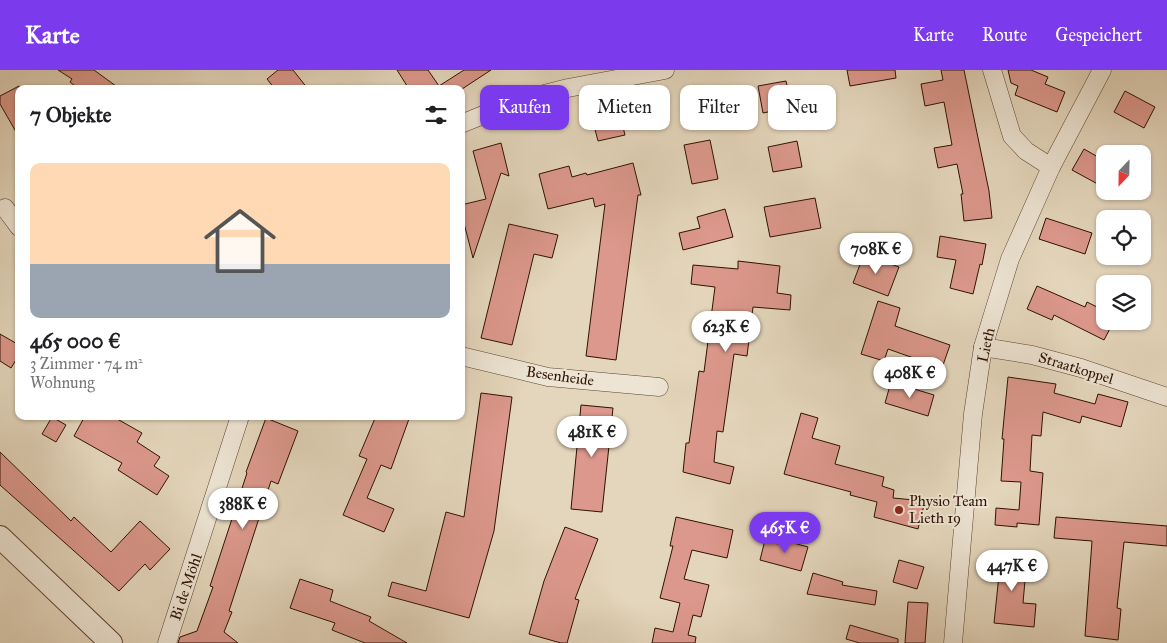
<!DOCTYPE html>
<html lang="de">
<meta charset="utf-8">
<style>
:root{--surface:#fff;--page:#f6f6f6;--text:#202124;--muted:#757577;--accent:#7c3aed}
body{margin:0;font-family:"IM FELL Great Primer",serif;background:var(--page);color:var(--text);height:100vh;display:flex;flex-direction:column;font-size:19px;white-space:nowrap}
*{box-sizing:border-box;margin:0}
p{font-size:16px;color:var(--muted)}
.icon{flex:none;width:28px;height:28px;fill:none;stroke:currentColor;stroke-width:2;stroke-linecap:round;stroke-linejoin:round}
.map{position:relative;flex:1;overflow:hidden}
.details{position:absolute;left:15px;top:15px;width:450px;height:335px;display:flex;flex-direction:column;background:var(--surface);border-radius:10px;box-shadow:0 1px 4px #0004}
.details>*{flex:none}
.guide{position:absolute;left:480px;top:15px;width:475px;height:45px;display:flex;gap:10px}
.needle{width:32px;rotate:202deg}
.controls{position:absolute;left:1096px;top:75px;display:grid;gap:10px}
.controls a{display:grid;place-items:center;width:55px;height:55px;border-radius:10px;background:var(--surface);box-shadow:0 1px 4px #0004;font-size:25px}
.price{position:absolute;translate:-50% -42px;padding:0 11px;border-radius:18px;background:#fff;color:#222;font-size:16px;line-height:32px;filter:drop-shadow(0 1px 2px #0008)}
.price::after{content:'';position:absolute;left:50%;top:30px;width:15px;height:11px;margin-left:-8px;background:inherit;clip-path:polygon(0 0,100% 0,50% 100%)}
.price.on{background:var(--accent);color:#fff}
ul{padding:0;list-style:none}
li{display:grid;align-content:center;gap:10px;height:265px;padding:0 15px}
li span{display:grid;place-items:center;height:155px;border-radius:10px;color:#555}
li>.icon{margin-inline-start:auto}
span .icon{width:90px;height:90px;fill:#fffc;stroke-width:1}
li b{font-size:21px}
h2{display:flex;justify-content:space-between;align-items:center;height:60px;padding:0 15px;font-size:21px}
.chip{padding:0 18px;border-radius:10px;background:var(--surface);box-shadow:0 1px 4px #0004;font-size:18px;line-height:45px}
.chip.on{background:var(--accent);color:#fff}
header{display:flex;align-items:center;gap:30px;box-sizing:border-box;height:70px;padding:0 25px;background:var(--accent);color:#fff}
header strong{font-size:24px}
nav{display:flex;gap:28px;margin-inline-start:auto;font-size:18px}
.map>svg:first-child{display:block}
.building{fill:#dc988c;stroke:#2e1102}
.lines{fill:none;stroke-linecap:round;stroke-linejoin:round}
.minor-casing{stroke:#5c4230;stroke-width:19}
.tertiary-casing{stroke:#5c4230;stroke-width:24}
.minor{stroke:#ede4d3;stroke-width:18}
.tertiary{stroke:#ede4d3;stroke-width:22}
.poi-dot{fill:#8f2418;stroke:#ede4d3;stroke-width:2}
.labels{text-anchor:middle;stroke-width:4;stroke-linejoin:round;paint-order:stroke}
.street-label{font-size:15px;fill:#2e1102;stroke:#ede4d3}
.poi-label{font-size:15px;fill:#2e1102;stroke:#ede4d3;text-anchor:start}
</style>
<header>
<strong>Karte</strong>
<nav><a>Karte</a><a>Route</a><a>Gespeichert</a></nav>
</header>
<div class="map">
<svg width="1167" height="573" viewBox="0 0 1167 573">
<rect width="100%" height="100%" fill="#e4d6bc"/>
<filter id="stains"><feTurbulence type="fractalNoise" baseFrequency=".004" numOctaves="4"/><feColorMatrix values="0 0 0 0 .2 0 0 0 0 .09 0 0 0 0 .02 0 0 0 .5 -.17"/></filter>
<radialGradient id="worn" r=".72"><stop offset=".6" stop-color="#630" stop-opacity="0"/><stop offset="1" stop-color="#630" stop-opacity=".3"/></radialGradient>
<g class="building">
<path d="M58,0H94L120,19H79L70,12L72,9Z"/>
<path d="M278,0H293L308,19H275L267,9Z"/>
<path d="M397,0H428L439,16L464,0H491L462,19H409Z"/>
<path d="M847,0H895L896,8L850,16Z"/>
<path d="M941,0H964L989,121L992,148L964,151L961,124H963L957,94L938,98L934,78L952,75L944,32L925,36L921,14L943,10Z"/>
<path d="M1008,0H1031L1048,7L1045,14L1065,22L1057,42L1015,25L1018,16L1011,13Z"/>
<path d="M786,11L792,37L763,43L758,16Z"/>
<path d="M19,16V67L0,34V26Z"/>
<path d="M1125,21L1155,37L1144,58L1114,42Z"/>
<path d="M618,37L625,65L598,71L591,44Z"/>
<path d="M710,70L718,109L692,114L684,75Z"/>
<path d="M797,71L802,97L773,102L768,77Z"/>
<path d="M501,73L509,106L501,103L473,188L461,142V135L486,129L473,81Z"/>
<path d="M1084,79L1105,91V118L1072,100Z"/>
<path d="M633,93L641,125H638L616,290L586,286L605,134L595,137L593,128L548,139L539,104L569,96L572,107L586,103L587,105Z"/>
<path d="M815,128L821,158L770,167L764,137Z"/>
<path d="M725,139L733,167L683,180L679,163L700,158L697,147Z"/>
<path d="M1046,148L1092,163L1085,184L1039,169Z"/>
<path d="M509,154L558,165L552,188L534,184L512,275L481,268Z"/>
<path d="M940,166L986,174L982,195L980,194L973,224L950,218L956,190L937,187Z"/>
<path d="M864,184L899,197L888,226L853,213Z"/>
<path d="M738,191L780,196L777,223L791,225L790,240L753,237L747,286L734,284L723,362L717,361L714,392L734,397L730,414L683,402L686,373H689L699,301L704,302L715,217L691,214L693,195L738,199Z"/>
<path d="M1037,216L1085,237L1087,232L1105,241V251H1114L1104,270L1054,245L1052,250L1027,239Z"/>
<path d="M878,231L900,238L895,256L950,275L942,298L888,279L884,291L861,284Z"/>
<path d="M0,264L19,275V285L11,298L0,291Z"/>
<path d="M1008,307L1056,314L1054,323L1095,334L1098,324L1128,332L1121,357L1082,346L1080,353L1043,342L1041,366L1032,365L1030,401L1043,403L1039,455L1017,453V457L995,455L996,438L1019,440L1021,412L1001,411L1004,369H1002Z"/>
<path d="M891,312L934,325L928,346L885,333Z"/>
<path d="M481,323L512,327L494,461L469,548L388,526L392,512L426,521L446,442L464,447Z"/>
<path d="M581,335L613,338L602,442L571,439Z"/>
<path d="M801,343L818,348L812,368L840,376L835,394L884,407L882,416L894,420L893,428L925,431L918,459L874,447L877,432L850,425L851,422L784,404Z"/>
<path d="M85,346H112L142,363L137,372L160,387L154,396L169,406L157,425L118,400L122,393L74,366Z"/>
<path d="M376,346H410L391,399L381,395L367,428L394,439L384,462L343,445L367,389L359,386Z"/>
<path d="M52,347L66,355L56,372L42,364Z"/>
<path d="M266,348L298,361L278,414L271,411L229,541L232,542L224,562L238,573H178L180,567L197,561L213,517L210,516L247,403L246,402Z"/>
<path d="M0,382L71,451L74,447L111,482L140,451L170,479L150,500L145,494L119,521L0,415Z"/>
<path d="M676,447L733,460L727,488L692,480L684,509L709,515L701,547L693,545L688,565L696,567L695,573H652L655,558L673,562L680,533L660,528L673,476H670Z"/>
<path d="M1056,447L1167,456V476L1124,472L1117,538L1121,539L1118,570L1085,566L1092,471L1054,468Z"/>
<path d="M565,457L598,469L575,529L579,530L567,573H561L529,564L544,511Z"/>
<path d="M779,469L808,477L801,501L760,490L765,470L778,474Z"/>
<path d="M994,484L1027,488L1023,533L1036,534L1034,557L994,553L999,505L993,504Z"/>
<path d="M899,490L924,497L917,519L893,512Z"/>
<path d="M813,503L843,512L842,515L877,521L875,535L807,524Z"/>
<path d="M300,509L333,520L330,531L371,547L369,551L407,573H365L332,560L335,553L290,538Z"/>
<path d="M908,532L928,533L925,573H905Z"/>
<path d="M850,555L898,569V573H860L846,569Z"/>
</g>
<g class="lines">
<g class="minor-casing">
<g id="minor">
<path d="M992,0L1012,66L1026,81L1051,97"/>
<path d="M461,54L517,31L568,18L665,0"/>
<path d="M5,138L19,157"/>
<path d="M983,277L1032,285L1081,298L1167,327"/>
<path d="M461,286L548,307L659,317"/>
<path d="M167,573L240,346"/>
<path d="M953,573L973,344L983,277L1010,189L1051,97L1102,0"/>
</g>
</g>
<g class="tertiary-casing">
<path id="tertiary" d="M0,467L111,573"/>
</g>
<use href="#minor" class="minor"/>
<use href="#tertiary" class="tertiary"/>
</g>
<circle class="poi-dot" cx="899" cy="440" r="5"/>
<g class="labels">
<g class="street-label">
<text transform="translate(986 275) rotate(-77)" y="5">Lieth</text>
<text transform="translate(1076 298) rotate(17)" y="5">Straatkoppel</text>
<text transform="translate(560 306) rotate(8)" y="5">Besenheide</text>
<text transform="translate(186 517) rotate(-71)" y="5">Bi de Möhl</text>
</g>
<g class="poi-label">
<text x="909" y="436">Physio Team<tspan x="909" dy="17">Lieth 19</tspan></text>
</g>
</g>
<rect width="100%" height="100%" filter="url(#stains)"/>
<rect width="100%" height="100%" fill="url(#worn)"/>
</svg>
<div class="controls">
<a><svg class="needle" viewBox="-14 -14 28 28"><path d="M0-13l5 13h-10z" fill="#e53935"/><path d="M0 13l5-13h-10z" fill="#757577"/></svg></a>
<a><svg class="icon" aria-label="locate" viewBox="0 0 24 24"><circle cx="12" cy="12" r="6"/><path d="M12 2v4M12 18v4M2 12h4M18 12h4"/></svg></a>
<a><svg class="icon" aria-label="layers" viewBox="0 0 24 24"><path d="M12 4l9 5-9 5-9-5zM3 14l9 5 9-5"/></svg></a>
</div>
<b class="price" style="left:876px;top:205px">708K €</b>
<b class="price" style="left:726px;top:283px">623K €</b>
<b class="price" style="left:910px;top:329px">408K €</b>
<b class="price" style="left:592px;top:388px">481K €</b>
<b class="price" style="left:243px;top:460px">388K €</b>
<b class="price on" style="left:785px;top:484px">465K €</b>
<b class="price" style="left:1012px;top:522px">447K €</b>
<div class="guide">
<a class="chip on">Kaufen</a>
<a class="chip">Mieten</a>
<a class="chip">Filter</a>
<a class="chip">Neu</a>
</div>
<section class="details">
<h2>7 Objekte<svg class="icon" aria-label="filters" viewBox="0 0 24 24"><path d="M4 7h16M4 17h16"/><circle cx="9" cy="7" r="2"/><circle cx="15" cy="17" r="2"/></svg></h2>
<ul>
<li><span style="background:linear-gradient(#ffd9b3 65%,#9aa5b1 0)"><svg class="icon" aria-label="home" viewBox="0 0 24 24"><path d="M3 11l9-7 9 7M6 9v11h12V9"/></svg></span><div><b>465 000 €</b><p>3 Zimmer · 74 m²</p><p>Wohnung</p></div></li>
</ul>
</section>
</div>
